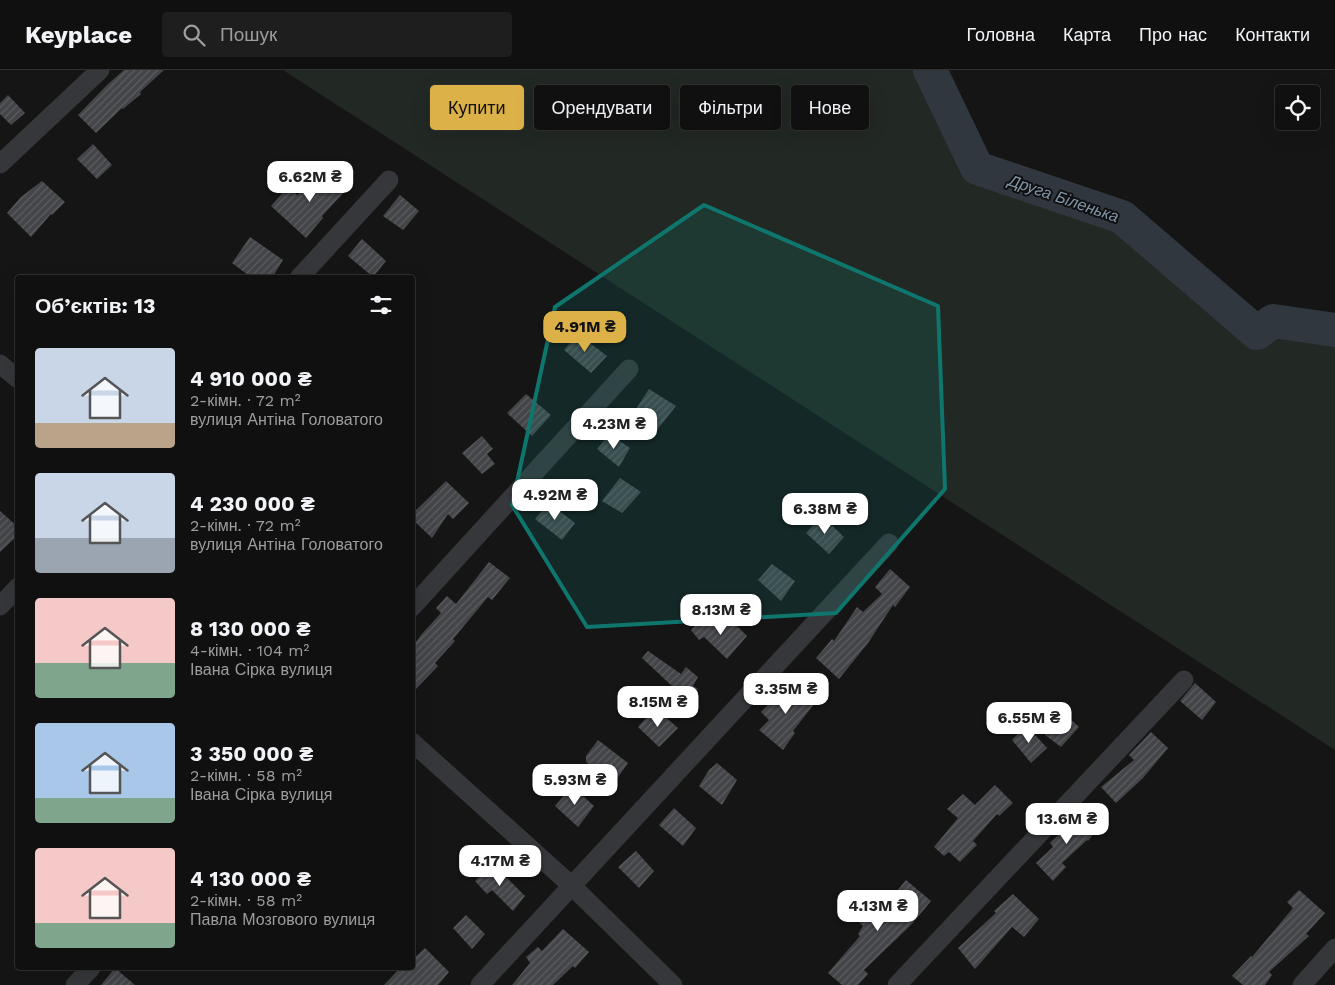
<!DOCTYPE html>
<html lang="uk">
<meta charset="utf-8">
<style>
:root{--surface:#101010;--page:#1e1e1e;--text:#f1f3f6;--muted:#9c9d9f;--line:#303030;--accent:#dcb248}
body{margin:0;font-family:"Work Sans",sans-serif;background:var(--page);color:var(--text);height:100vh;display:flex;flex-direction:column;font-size:19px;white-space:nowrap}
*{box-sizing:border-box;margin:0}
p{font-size:16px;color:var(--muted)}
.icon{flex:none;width:28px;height:28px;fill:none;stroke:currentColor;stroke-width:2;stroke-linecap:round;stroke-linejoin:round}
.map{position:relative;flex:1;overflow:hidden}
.drawer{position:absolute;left:15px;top:205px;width:400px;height:695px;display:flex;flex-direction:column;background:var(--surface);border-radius:5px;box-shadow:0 5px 20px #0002,0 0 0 1px var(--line)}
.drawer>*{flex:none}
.banner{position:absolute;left:430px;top:15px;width:475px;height:45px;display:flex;gap:10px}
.fabs{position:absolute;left:1275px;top:15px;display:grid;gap:10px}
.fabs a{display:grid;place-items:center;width:45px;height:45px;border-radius:5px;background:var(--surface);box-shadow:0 5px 20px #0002,0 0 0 1px var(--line);font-size:25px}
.price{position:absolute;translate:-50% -42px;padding:0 11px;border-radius:10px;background:#fff;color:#222;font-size:16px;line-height:32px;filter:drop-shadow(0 1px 2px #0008)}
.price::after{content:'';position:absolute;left:50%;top:30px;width:15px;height:11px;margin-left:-8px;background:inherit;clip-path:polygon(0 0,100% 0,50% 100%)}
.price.current{background:var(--accent);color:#111}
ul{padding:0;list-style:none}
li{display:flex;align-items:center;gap:15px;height:125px;padding:0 20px}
li span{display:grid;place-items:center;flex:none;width:140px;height:100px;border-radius:5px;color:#555}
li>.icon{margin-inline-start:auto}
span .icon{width:60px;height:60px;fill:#fffc;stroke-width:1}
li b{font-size:21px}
h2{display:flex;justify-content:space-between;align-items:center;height:60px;padding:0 20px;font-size:21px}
.tag{padding:0 18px;border-radius:5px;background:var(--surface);box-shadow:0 5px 20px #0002,0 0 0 1px var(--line);font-size:18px;line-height:45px}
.tag.current{background:var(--accent);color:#111}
header{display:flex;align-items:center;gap:30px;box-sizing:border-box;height:70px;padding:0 25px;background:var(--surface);border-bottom:1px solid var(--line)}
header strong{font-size:24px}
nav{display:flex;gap:28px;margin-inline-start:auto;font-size:18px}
.search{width:350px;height:45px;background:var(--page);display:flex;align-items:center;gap:12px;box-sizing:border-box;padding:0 18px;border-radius:5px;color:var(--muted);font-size:19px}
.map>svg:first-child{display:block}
.grass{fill:#222823}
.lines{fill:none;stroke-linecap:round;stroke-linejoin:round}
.river{stroke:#30373e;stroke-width:34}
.building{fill:url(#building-hatch)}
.street{stroke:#36373b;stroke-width:19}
.marked{fill:#0f766e;fill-opacity:0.2;stroke:#0f766e;stroke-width:4;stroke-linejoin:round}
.labels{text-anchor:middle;stroke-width:4;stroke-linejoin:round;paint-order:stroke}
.water-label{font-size:16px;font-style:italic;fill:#8397ac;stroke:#101011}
</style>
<header>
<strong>Keyplace</strong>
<div class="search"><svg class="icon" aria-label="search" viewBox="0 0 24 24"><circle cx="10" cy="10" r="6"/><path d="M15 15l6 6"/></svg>Пошук</div>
<nav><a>Головна</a><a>Карта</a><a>Про нас</a><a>Контакти</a></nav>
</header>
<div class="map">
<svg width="1335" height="915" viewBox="0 0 1335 915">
<defs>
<pattern id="building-hatch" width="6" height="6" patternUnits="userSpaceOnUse" patternTransform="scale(1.25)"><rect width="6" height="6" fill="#444549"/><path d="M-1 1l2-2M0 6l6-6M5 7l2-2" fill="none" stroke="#5c5d61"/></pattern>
</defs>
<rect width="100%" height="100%" fill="#151516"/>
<path class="grass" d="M283,0H930L977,98L1122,147L1257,263L1273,251L1335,260V680Z"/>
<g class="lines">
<path class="river" d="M930,0L977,98L1122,147L1257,263L1273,251L1335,260"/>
</g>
<g class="building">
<path d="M124,0H164L140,22L141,24L123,39L122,38L96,63L78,45L107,15Z"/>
<path d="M8,25L25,43L11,55L0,44V33Z"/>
<path d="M93,74L112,95L97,109L77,89Z"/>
<path d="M325,99L347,119L322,146L323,148L306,168L271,136L288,117L297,125Z"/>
<path d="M42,111L65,132L52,145L51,144L31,167L7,143L21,127Z"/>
<path d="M400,125L419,141L403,160L383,146Z"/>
<path d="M250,167L283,190L272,208H252L232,193Z"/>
<path d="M362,169L386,191L373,207L348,186Z"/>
<path d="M578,264L607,286L591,303L564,280Z"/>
<path d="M649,319L676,336L657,360L634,342Z"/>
<path d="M526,324L551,345L532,366L507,343Z"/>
<path d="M610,364L630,378L619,397L597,379Z"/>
<path d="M482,366L493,379L487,384L495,394L482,404L462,383Z"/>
<path d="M620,408L641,422L622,443L602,431Z"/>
<path d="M446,411L469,433L453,449L448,444L432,468L412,449V444Z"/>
<path d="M549,433L575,453L562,470L535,449Z"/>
<path d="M0,441L18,457V465L0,482Z"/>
<path d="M822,446L844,467L829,484L806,463Z"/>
<path d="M489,492L510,508L492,530L488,527L453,569L455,571L435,593L438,596L412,623V577L421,565L441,543L436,538L447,526L456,534Z"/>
<path d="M772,494L795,511L781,531L758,510Z"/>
<path d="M890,499L910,517L895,537L893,535L868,573L839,609L816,588L832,569L834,571L857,537L863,542L882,524L875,517Z"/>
<path d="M729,548L747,566L727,589L704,567L699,570L691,560L700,550L708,556L713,552L719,556Z"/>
<path d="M648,581L681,604L686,597L698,607L693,616L698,619L689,632L642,588Z"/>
<path d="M791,612L815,633L793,661L795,663L783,680L759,660L769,650L761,642Z"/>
<path d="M1195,613L1216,632L1202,650L1180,631Z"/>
<path d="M655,638L678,658L659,677L638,657Z"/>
<path d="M1064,643L1079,657L1061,677L1045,665Z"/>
<path d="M1026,655L1047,678L1031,693L1012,670Z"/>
<path d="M1151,662L1168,678L1143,708L1116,733L1101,717L1134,690L1129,685Z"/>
<path d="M598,670L628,693L614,713L586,692V686Z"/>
<path d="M717,693L737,710L722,735L699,716L709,700Z"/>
<path d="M995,715L1013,733L999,746L997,744L973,771L977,775L960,792L949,782L944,786L934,777L958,748L947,739L963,724L975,735Z"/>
<path d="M572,716L594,736L578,757L555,736Z"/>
<path d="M674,738L696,758L683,776L659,755Z"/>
<path d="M1084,741L1099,757L1088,771L1087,770L1062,793L1066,797L1053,811L1036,793L1053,777L1050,773Z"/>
<path d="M636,781L654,801L639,818L618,797Z"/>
<path d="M493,794L525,826L513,841L492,820L487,824L475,811Z"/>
<path d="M906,810L931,831L913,853L864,900L868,904L858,915H842L828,903L860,866L858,864L863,856L845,840L860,826L878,844Z"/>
<path d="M1299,820L1325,843L1306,864L1309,866L1269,902L1272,905L1265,915H1243L1232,906L1251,886L1252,887L1293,838L1287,832Z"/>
<path d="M1013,824L1039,849L1024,867L1012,857L975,899L958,878L996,843L994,841Z"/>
<path d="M466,845L485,864L472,879L453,858Z"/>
<path d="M563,859L589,882L575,898L573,896L553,915H512L530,893L526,887L538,877L542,881Z"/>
<path d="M425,878L449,902L438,915H384L400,898H412V890Z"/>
<path d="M115,898L135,915H101Z"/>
</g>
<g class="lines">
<g class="street">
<path d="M0,94L100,0"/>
<path d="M299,208L389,110"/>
<path d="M0,294L18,309"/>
<path d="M0,536L18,517"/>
<path d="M412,537L629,299"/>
<path d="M412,672L572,816L673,915"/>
<path d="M75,915L91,898"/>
<path d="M480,915L889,473"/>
<path d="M897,915L1184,610"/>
<path d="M1302,915L1335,878"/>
</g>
</g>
<path class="marked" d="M704,135L938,236L945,419L836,543L587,557L512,435L555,237Z"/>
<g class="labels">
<g class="water-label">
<text transform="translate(1064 128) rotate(19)" y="6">Друга Біленька</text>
</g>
</g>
</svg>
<div class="fabs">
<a><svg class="icon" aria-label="locate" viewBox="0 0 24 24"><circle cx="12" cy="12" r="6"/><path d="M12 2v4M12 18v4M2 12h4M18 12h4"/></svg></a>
</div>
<b class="price" style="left:310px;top:133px">6.62M ₴</b>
<b class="price current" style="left:585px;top:283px">4.91M ₴</b>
<b class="price" style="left:614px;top:380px">4.23M ₴</b>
<b class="price" style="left:555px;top:451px">4.92M ₴</b>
<b class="price" style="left:825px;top:465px">6.38M ₴</b>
<b class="price" style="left:721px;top:566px">8.13M ₴</b>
<b class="price" style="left:786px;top:645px">3.35M ₴</b>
<b class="price" style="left:658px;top:658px">8.15M ₴</b>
<b class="price" style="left:1029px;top:674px">6.55M ₴</b>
<b class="price" style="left:575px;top:736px">5.93M ₴</b>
<b class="price" style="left:1067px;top:775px">13.6M ₴</b>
<b class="price" style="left:500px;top:817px">4.17M ₴</b>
<b class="price" style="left:878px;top:862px">4.13M ₴</b>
<div class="banner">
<a class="tag current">Купити</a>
<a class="tag">Орендувати</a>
<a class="tag">Фільтри</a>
<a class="tag">Нове</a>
</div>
<section class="drawer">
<h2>Об’єктів: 13<svg class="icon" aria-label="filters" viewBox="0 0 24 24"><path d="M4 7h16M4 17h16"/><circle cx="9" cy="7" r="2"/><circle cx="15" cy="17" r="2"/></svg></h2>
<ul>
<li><span style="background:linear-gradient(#c9d6e8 75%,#b9a48a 0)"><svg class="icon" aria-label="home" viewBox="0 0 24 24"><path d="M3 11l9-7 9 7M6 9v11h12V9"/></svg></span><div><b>4 910 000 ₴</b><p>2-кімн. · 72 m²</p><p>вулиця Антіна Головатого</p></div></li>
<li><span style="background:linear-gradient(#c9d6e8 65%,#9aa5b1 0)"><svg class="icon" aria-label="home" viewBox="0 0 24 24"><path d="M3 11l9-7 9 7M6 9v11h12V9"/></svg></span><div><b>4 230 000 ₴</b><p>2-кімн. · 72 m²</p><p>вулиця Антіна Головатого</p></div></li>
<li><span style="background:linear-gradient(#f6c9c9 65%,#7fa58c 0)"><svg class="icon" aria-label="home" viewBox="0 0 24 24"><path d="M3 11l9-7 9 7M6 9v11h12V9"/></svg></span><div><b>8 130 000 ₴</b><p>4-кімн. · 104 m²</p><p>Івана Сірка вулиця</p></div></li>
<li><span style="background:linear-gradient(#a9c7e8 75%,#7fa58c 0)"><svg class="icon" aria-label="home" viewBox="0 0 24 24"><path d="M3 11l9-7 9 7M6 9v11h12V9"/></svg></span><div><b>3 350 000 ₴</b><p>2-кімн. · 58 m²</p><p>Івана Сірка вулиця</p></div></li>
<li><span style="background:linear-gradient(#f6c9c9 75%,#7fa58c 0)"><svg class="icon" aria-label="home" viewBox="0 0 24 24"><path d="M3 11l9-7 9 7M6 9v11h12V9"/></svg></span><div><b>4 130 000 ₴</b><p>2-кімн. · 58 m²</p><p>Павла Мозгового вулиця</p></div></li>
</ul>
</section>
</div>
